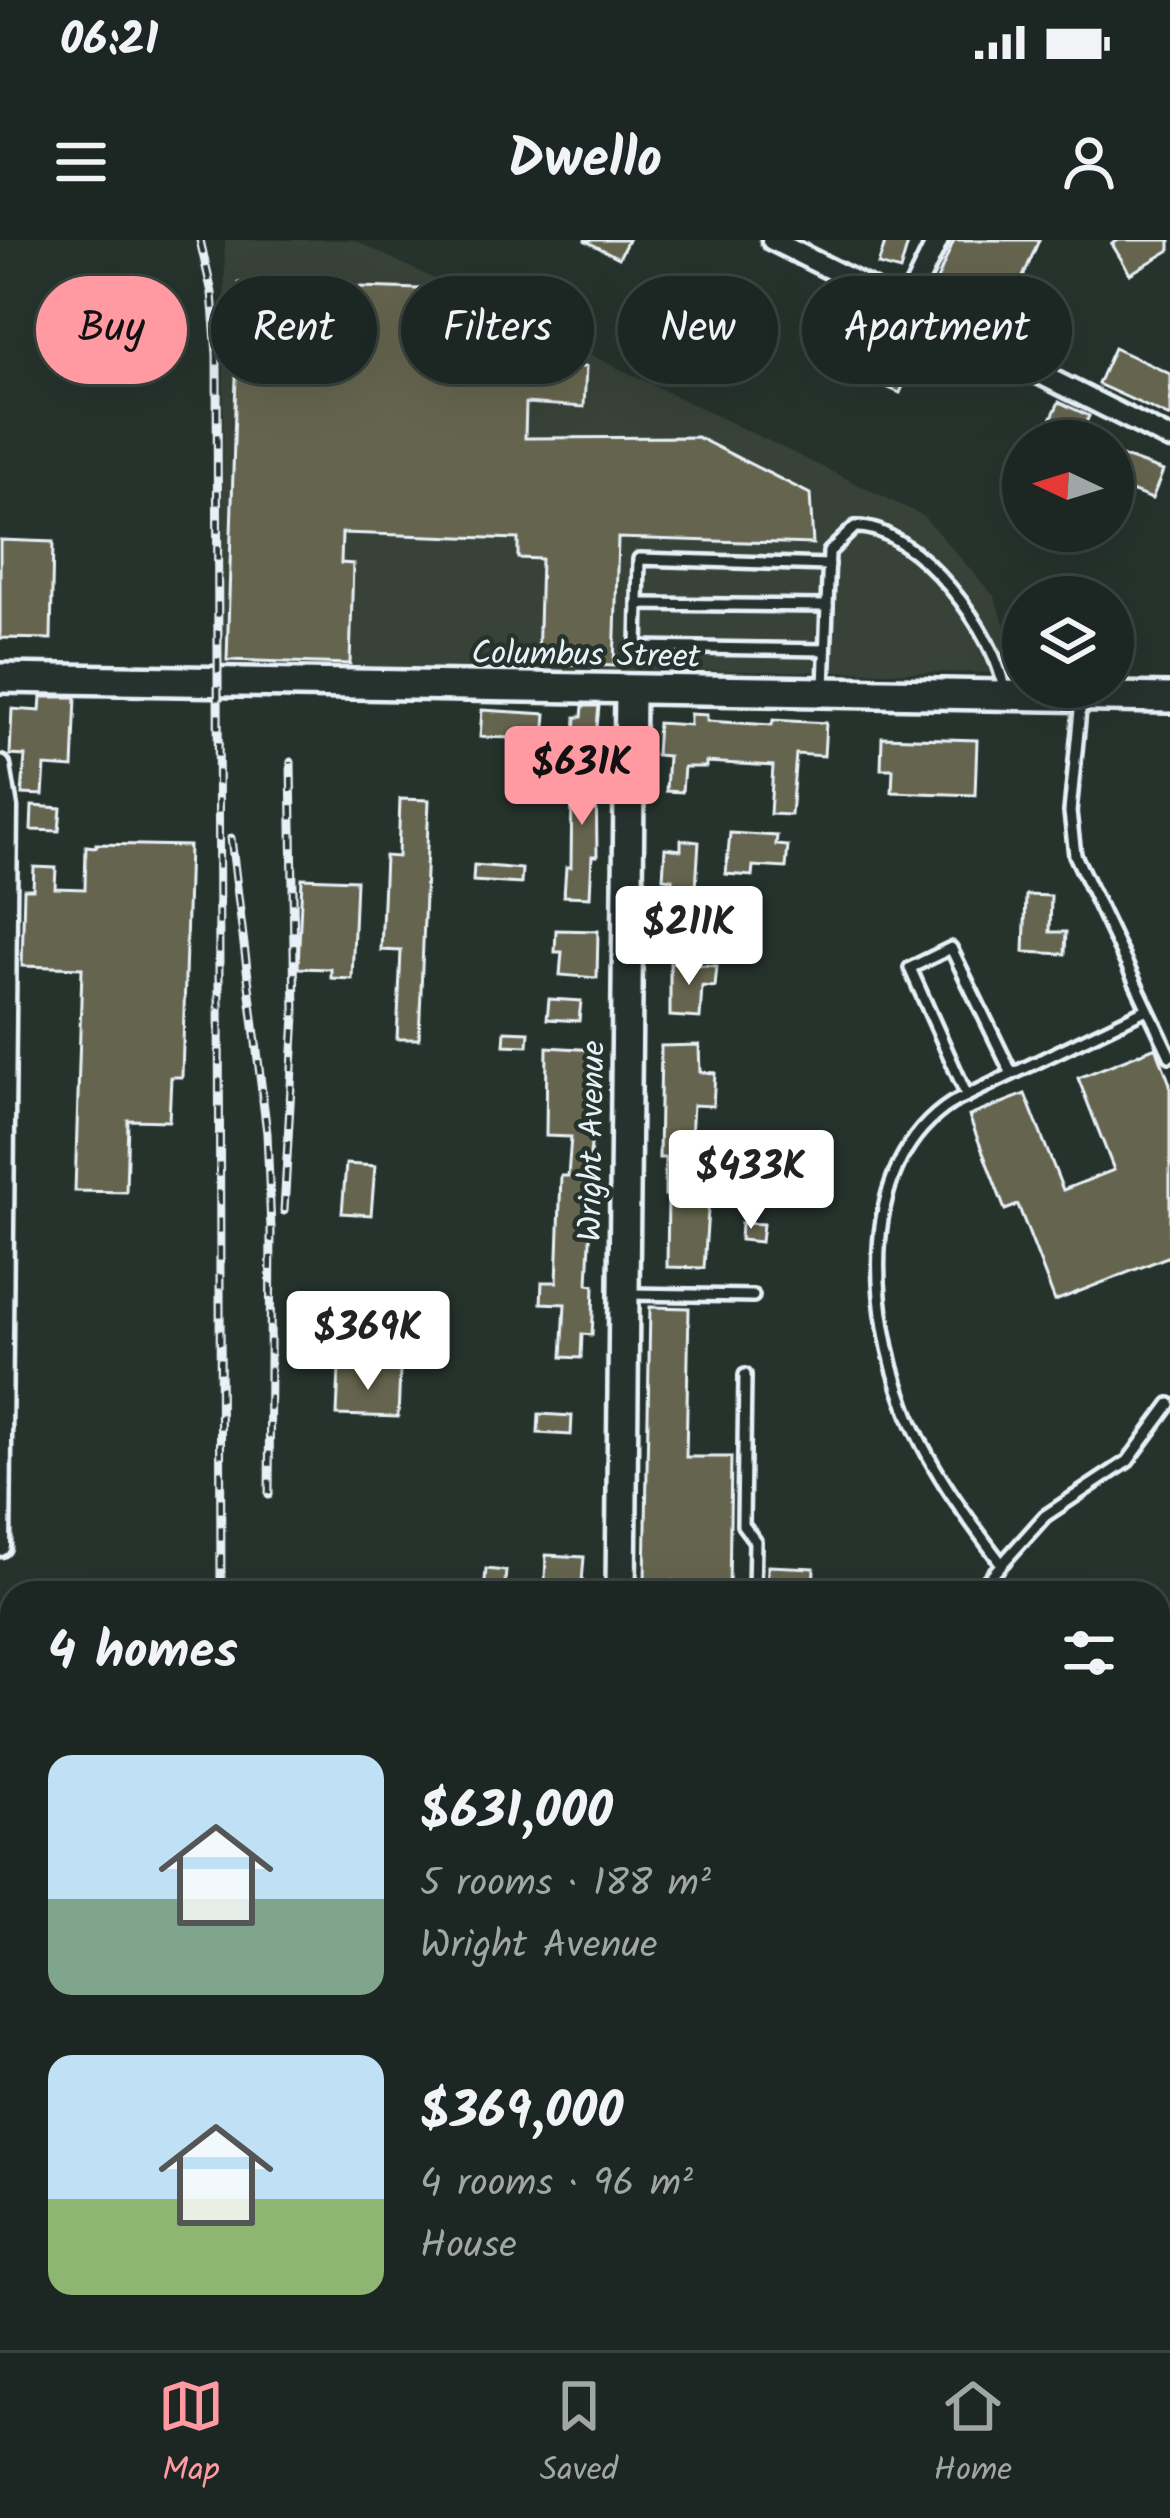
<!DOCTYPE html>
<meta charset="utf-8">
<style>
:root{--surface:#1c2622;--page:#252e2a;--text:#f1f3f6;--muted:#a0a5a5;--line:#3a4340;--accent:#ff9aa2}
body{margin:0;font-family:Kalam,sans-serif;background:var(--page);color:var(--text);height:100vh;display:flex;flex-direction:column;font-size:45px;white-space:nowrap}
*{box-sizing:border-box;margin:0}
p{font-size:39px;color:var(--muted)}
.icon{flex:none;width:66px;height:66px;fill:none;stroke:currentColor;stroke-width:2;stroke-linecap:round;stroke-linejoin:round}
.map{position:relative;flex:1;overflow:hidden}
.sheet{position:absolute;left:0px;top:1341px;width:1170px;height:771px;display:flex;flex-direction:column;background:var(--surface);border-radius:36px 36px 0 0;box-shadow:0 12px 48px #0002,0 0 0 3px var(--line)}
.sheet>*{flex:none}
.guide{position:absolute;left:36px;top:36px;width:1098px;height:108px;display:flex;gap:24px}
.needle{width:78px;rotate:274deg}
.tools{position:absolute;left:1002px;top:180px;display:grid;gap:24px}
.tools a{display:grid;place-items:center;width:132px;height:132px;border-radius:50%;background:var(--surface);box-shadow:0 12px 48px #0002,0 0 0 3px var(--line);font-size:60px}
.price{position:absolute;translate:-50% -102px;padding:0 27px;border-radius:12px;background:#fff;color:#222;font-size:39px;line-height:78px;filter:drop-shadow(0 3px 6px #0008)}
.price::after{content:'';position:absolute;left:50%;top:72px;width:36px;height:27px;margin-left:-18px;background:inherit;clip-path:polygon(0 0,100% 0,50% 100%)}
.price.selected{background:var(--accent);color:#111}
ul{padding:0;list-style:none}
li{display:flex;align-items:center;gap:36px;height:300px;padding:0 48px}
li span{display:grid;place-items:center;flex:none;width:336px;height:240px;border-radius:24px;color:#555}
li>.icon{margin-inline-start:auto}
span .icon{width:144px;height:144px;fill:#fffc;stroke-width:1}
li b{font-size:51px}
h2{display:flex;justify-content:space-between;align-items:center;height:144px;padding:0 48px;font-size:51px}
.chip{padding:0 42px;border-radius:54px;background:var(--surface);box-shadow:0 12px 48px #0002,0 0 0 3px var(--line);font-size:42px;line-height:108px}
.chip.selected{background:var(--accent);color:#111}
.status{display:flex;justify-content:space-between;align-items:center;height:84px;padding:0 60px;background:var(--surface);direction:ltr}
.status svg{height:33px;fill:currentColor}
header{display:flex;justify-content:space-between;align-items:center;height:156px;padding:0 48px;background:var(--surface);font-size:54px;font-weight:700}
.tabs{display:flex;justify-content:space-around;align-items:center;height:168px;border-top:3px solid var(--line);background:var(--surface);font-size:33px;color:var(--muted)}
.tabs a{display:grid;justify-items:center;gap:6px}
.tabs .selected{color:var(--accent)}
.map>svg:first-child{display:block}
.built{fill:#394238}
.green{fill:#587359;stroke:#a0b2a8;stroke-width:3}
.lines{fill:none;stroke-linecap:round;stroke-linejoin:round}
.stream{stroke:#8aa2a8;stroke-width:4.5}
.building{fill:#656550;stroke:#e8f1f8;stroke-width:3}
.lane-casing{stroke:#e8f1f8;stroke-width:18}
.street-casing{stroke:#e8f1f8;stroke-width:27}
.secondary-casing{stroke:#e8f1f8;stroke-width:36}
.lane{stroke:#26332d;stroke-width:9}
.street{stroke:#26332d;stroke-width:18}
.secondary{stroke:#26332d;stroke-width:27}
.rail-casing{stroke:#e8f1f8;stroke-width:9}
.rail{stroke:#26332d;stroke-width:4.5;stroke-dasharray:14;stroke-linecap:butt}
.labels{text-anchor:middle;stroke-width:9;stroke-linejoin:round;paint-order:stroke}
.street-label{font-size:33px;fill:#e8f1f8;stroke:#26332d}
</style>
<div class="status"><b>06:21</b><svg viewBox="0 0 49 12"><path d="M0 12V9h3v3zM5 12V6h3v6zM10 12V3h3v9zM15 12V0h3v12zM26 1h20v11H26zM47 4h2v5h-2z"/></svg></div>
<header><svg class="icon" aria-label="menu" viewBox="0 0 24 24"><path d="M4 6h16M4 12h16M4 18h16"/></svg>Dwello<svg class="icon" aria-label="person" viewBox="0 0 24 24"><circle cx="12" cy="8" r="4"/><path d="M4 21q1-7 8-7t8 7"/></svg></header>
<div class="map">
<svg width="1170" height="2110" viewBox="0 0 1170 2110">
<rect width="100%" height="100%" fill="#26332d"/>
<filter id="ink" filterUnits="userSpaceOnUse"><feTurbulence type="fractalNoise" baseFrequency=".00833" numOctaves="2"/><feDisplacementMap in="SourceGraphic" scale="24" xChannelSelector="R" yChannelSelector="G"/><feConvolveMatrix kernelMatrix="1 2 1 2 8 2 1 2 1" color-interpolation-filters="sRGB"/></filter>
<g filter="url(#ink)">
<g class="built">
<path d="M225,0H354L923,276L994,356L1023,433L221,427Z"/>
<path d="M1158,1745L1170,1749V2110H667L666,2100H1158Z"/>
</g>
<g class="green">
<path d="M50,2100H133V2103L122,2110H82L81,2106L22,2110L27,2104Z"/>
<path d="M154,2100H242L243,2110H167L166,2102L154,2104Z"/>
</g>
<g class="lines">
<g class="stream">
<path d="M1158,1546H1170"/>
<path d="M338,2100L340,2110"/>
</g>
</g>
<g class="building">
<path d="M584,0H628L619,18Z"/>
<path d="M886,0H909L900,31L878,25Z"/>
<path d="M954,0H1039L1000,90L929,59Z"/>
<path d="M1119,0H1170V10L1130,34L1112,4Z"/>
<path d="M239,43L419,49L418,82L486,84L485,125L586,127L584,167L526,163L525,198L697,197L810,254L813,304L618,298L614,426L538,423L541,319L518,318V299L342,293L341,323L353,324L350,424L227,420Z"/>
<path d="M846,93L913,122L900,153L832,123Z"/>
<path d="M1114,108L1170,134V177L1098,144Z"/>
<path d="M1059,162L1089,176L1078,201H1053L1061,184L1051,179Z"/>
<path d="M1113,213L1163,231L1152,259L1113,244Z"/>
<path d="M0,300L53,302L51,399L0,398Z"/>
<path d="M41,457H76L73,528L45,526L43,555L22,554L25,516L10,515L12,469L40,471Z"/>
<path d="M583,466H599L596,497L575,495L576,477H582Z"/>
<path d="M482,470L546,474L544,499L480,497Z"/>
<path d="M690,474L707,475V481L772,485L773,480L826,483L824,516L796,514L791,575L770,574L773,526L706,522V527H684L682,552L666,551L668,516L656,515L658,483L690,485Z"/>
<path d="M882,497L977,500L975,555L892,552L893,529H881Z"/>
<path d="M565,522L596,525L597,616H592L590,657L564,656L566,627H571L572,544H563Z"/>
<path d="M400,559L429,560L419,799H397L401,711L381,710L385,616L398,617Z"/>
<path d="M32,566L61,568L59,591L31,590Z"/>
<path d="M730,593L777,596L776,605L788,606L786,628L753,626L752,636L726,634Z"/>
<path d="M681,600L699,602L696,648L718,649L716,684L700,683V688L670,687L672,639L663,638L665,608L681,610Z"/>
<path d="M96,604L189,606L182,837H171L169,881L128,880L126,952L75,951L82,728L22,726L24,649H33L34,627L56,628L55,648L85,649L86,606L96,607Z"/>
<path d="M474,625L522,629L521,644L473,641Z"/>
<path d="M302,638L356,640L352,739L331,738V729L298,728Z"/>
<path d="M1026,655L1051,656L1050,692H1066L1065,714L1024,712Z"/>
<path d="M556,690L598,691L597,738L560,735L562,712H555Z"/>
<path d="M670,723L717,726L715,747L702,746L700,778L670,776Z"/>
<path d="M549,759L581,761L579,781L547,779Z"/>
<path d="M505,791L529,792L528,806L504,805Z"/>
<path d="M699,805L700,832L715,833L713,866L693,865L691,897H699V926H704V931L746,933L744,959L709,956L704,1028L667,1027L668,955H665V918H659L661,806Z"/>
<path d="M547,807L595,810L591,870L594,871L588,938H593L588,1044L594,1045L593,1076L592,1095L582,1094L581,1118L562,1117L565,1064L541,1063L542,1042H557L561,936H568L571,897L546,896Z"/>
<path d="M1156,807L1170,844V1016L1055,1061L1018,965L1005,970L969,876L1025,854L1063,950L1114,930L1078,838Z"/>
<path d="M768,904L789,906L788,927L767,925Z"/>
<path d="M346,924L375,926L371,975L342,973Z"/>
<path d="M741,983L763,984L761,1002L740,1000Z"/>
<path d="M650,1067L689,1068L686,1217H731L729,1353H671L672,1341L645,1340Z"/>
<path d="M339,1128L400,1131L398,1177L337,1175Z"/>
<path d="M539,1174L572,1176L571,1195L538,1193Z"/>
<path d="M546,1315L584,1317L582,1342L545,1340Z"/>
<path d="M768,1326L814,1328L813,1353H767Z"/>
<path d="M486,1329L506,1331L504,1353H484Z"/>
</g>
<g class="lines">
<g class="lane-casing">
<g id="lane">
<path d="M638,364L827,366"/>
<path d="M825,410L637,407L639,319L829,325"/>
<path d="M824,448L829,312L855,287C914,284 1000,396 1004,453"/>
<path d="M1081,460L1070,572L1075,615L1170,816"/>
<path d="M967,856L910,728L951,708L1012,834"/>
<path d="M629,1054L753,1056"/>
<path d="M745,1135L743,1285L755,1301L754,1353"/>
<path d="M1001,1323C965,1275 926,1223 905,1166C870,1072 856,925 952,863L1147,769"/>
<path d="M976,1353L1045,1276L1128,1221L1170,1164"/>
<path d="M0,1574L12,1571"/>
<path d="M1158,1763L1170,1767"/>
<path d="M1158,1830L1170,1828"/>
<path d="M0,1991H12"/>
<path d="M143,2100L144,2110"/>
<path d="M254,2100L256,2110"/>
<path d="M708,2100L709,2110"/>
<path d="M754,2100L755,2110"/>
<path d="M801,2100L803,2110"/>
<path d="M6,2110L13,2100"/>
</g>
</g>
<g class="street-casing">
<g id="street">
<path d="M772,0L1170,199"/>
<path d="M906,66L938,0"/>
<path d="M0,526L7,568L0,1306"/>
<path d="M0,1416V1432"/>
</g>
</g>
<g class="secondary-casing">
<g id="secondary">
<path d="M0,438L1170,458"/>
<path d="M621,1353L630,450"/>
<path d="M621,2100V2110"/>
</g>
</g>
<use href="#lane" class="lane"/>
<use href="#street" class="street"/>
<use href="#secondary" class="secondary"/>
<g class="rail-casing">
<g id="rail">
<path d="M200,0L212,53L217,115L221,1353"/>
<path d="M231,598L267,893L271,989L269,1255"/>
<path d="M284,971L295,775L291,522"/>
</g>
</g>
<use href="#rail" class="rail"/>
</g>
</g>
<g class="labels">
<g class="street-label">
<text transform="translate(586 413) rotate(1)" y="12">Columbus Street</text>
<text transform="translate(590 901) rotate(-89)" y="12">Wright Avenue</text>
</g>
</g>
</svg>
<div class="tools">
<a><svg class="needle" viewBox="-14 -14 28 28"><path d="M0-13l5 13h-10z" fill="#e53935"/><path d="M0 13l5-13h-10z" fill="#a0a5a5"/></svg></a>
<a><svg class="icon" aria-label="layers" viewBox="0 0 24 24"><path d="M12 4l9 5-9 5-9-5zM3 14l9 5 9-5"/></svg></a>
</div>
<b class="price selected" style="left:582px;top:588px">$631K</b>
<b class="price" style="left:689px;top:748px">$211K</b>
<b class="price" style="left:751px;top:992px">$433K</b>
<b class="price" style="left:368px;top:1153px">$369K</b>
<div class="guide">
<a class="chip selected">Buy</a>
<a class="chip">Rent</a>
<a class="chip">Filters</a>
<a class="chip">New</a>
<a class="chip">Apartment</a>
</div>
<section class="sheet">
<h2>4 homes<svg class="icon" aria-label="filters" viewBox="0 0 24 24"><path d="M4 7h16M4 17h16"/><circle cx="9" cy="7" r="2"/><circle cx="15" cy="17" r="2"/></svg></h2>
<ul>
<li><span style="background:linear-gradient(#bfe0f5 60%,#7fa58c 0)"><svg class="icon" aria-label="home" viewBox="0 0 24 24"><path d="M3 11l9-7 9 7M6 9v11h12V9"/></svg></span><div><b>$631,000</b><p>5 rooms · 188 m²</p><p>Wright Avenue</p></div></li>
<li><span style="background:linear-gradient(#bfe0f5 60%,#8fb573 0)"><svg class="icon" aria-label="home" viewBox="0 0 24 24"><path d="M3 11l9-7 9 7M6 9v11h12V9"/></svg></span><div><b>$369,000</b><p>4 rooms · 96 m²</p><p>House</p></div></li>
</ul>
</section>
</div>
<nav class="tabs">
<a class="selected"><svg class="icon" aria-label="map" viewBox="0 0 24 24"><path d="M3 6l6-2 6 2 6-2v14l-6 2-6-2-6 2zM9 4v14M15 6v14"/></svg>Map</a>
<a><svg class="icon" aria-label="saved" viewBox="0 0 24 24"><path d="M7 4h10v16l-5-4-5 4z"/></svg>Saved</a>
<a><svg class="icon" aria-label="home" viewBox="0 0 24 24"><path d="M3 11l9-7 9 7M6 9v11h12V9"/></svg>Home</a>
</nav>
